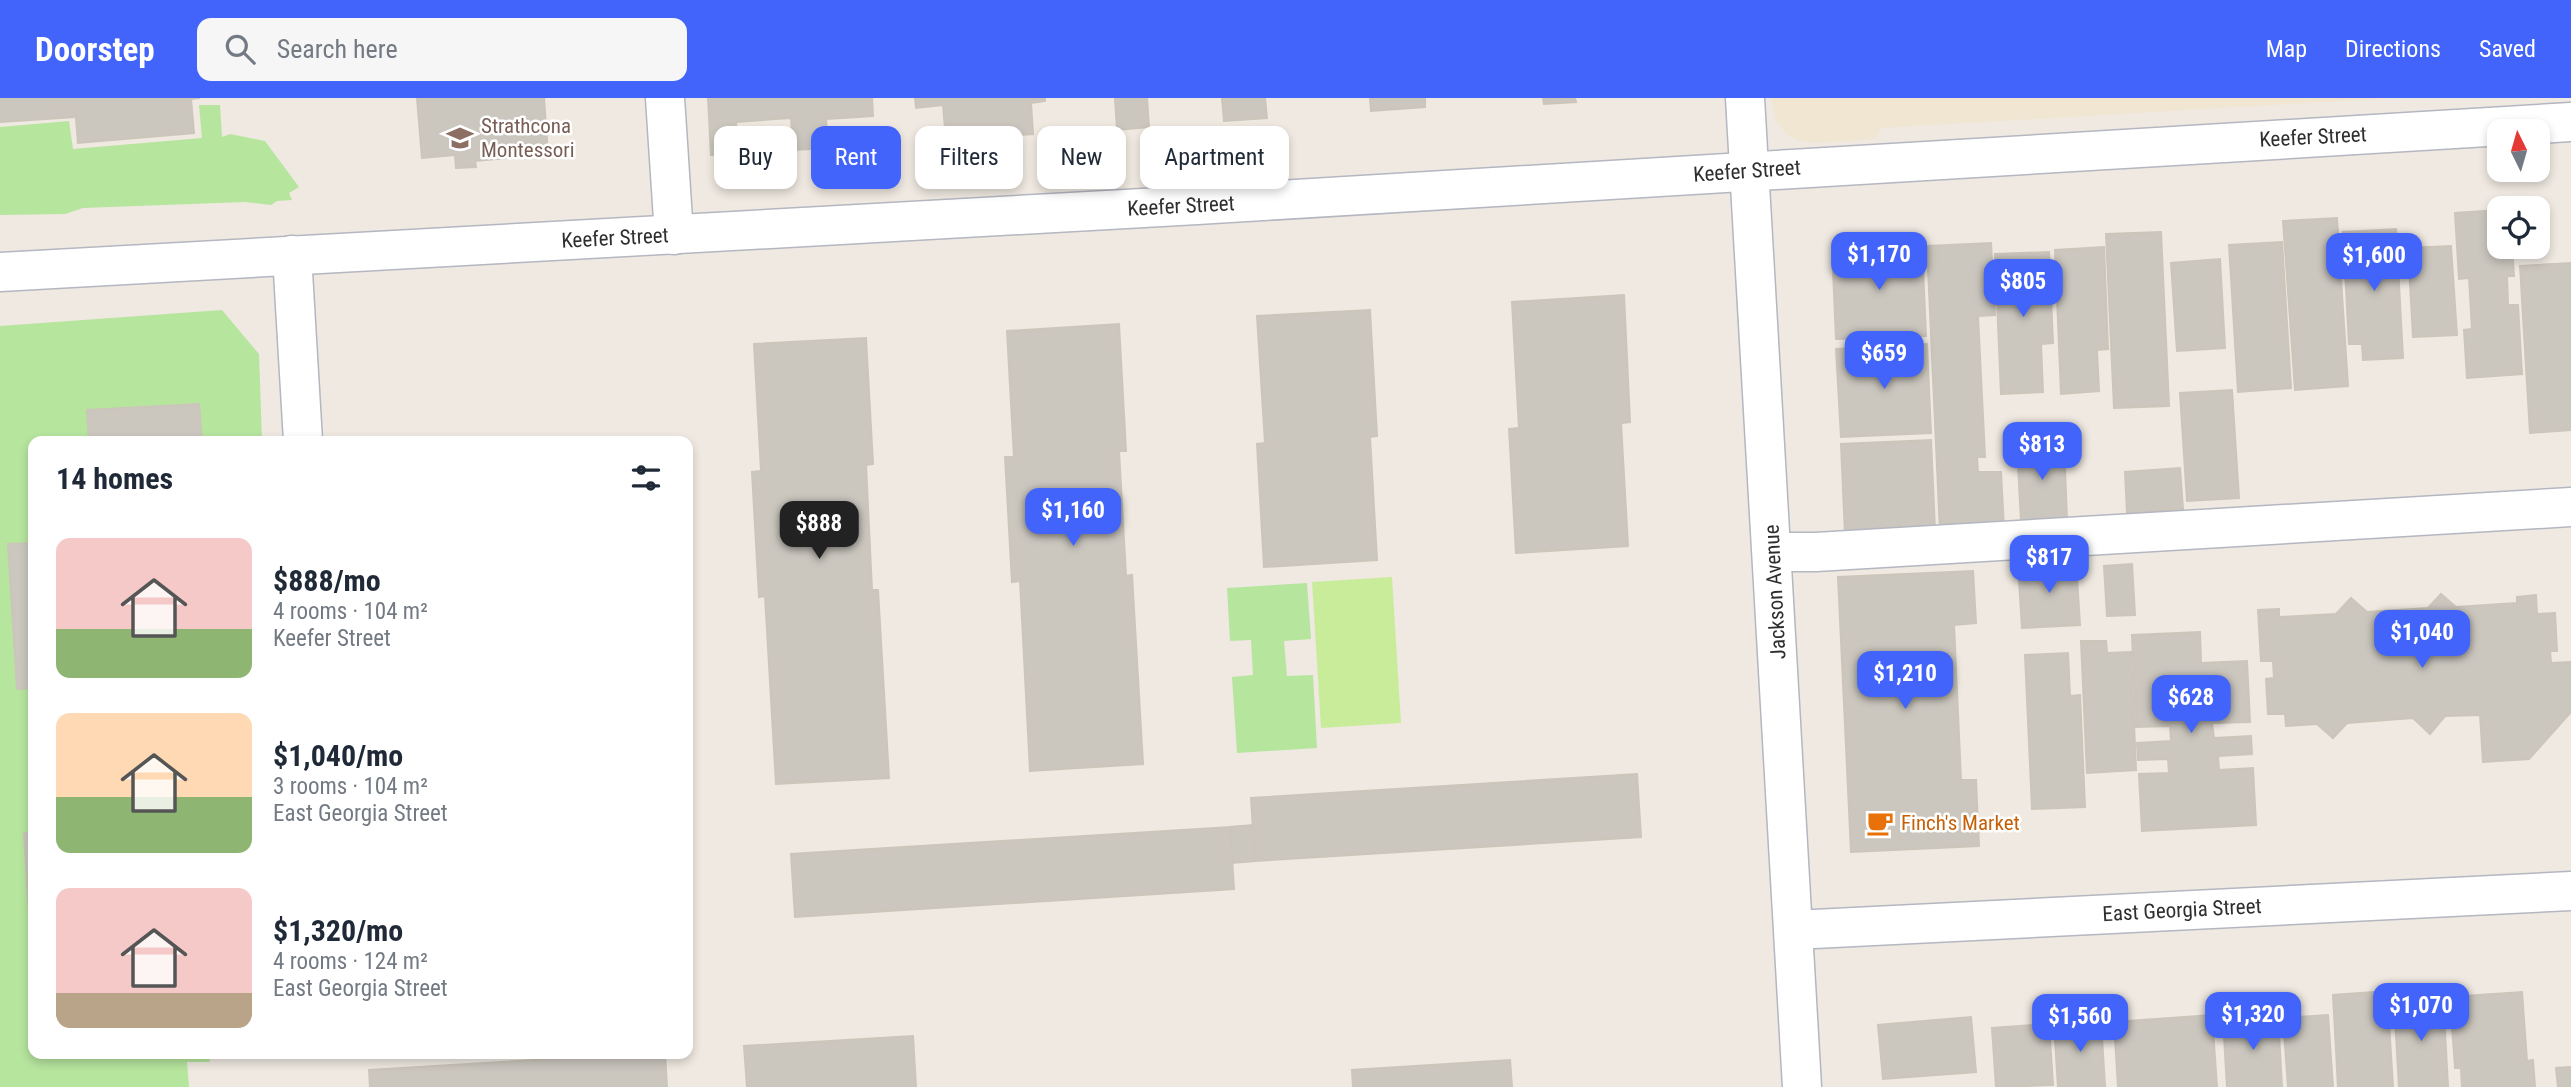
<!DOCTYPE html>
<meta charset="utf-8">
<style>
:root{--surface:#fff;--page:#f6f6f7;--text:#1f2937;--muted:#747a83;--accent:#4264fb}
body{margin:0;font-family:"Roboto Condensed",sans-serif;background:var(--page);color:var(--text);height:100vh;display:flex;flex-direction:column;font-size:26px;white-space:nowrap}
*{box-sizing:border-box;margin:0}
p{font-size:23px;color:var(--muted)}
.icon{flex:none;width:38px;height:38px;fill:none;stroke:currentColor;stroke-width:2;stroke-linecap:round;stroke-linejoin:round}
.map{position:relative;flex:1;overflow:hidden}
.drawer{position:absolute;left:28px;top:338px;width:665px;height:623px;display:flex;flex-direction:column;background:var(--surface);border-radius:14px;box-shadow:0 4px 10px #0003}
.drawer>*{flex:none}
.guide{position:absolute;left:714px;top:28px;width:665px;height:63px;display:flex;gap:14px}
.needle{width:46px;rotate:355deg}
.fabs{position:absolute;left:2487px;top:21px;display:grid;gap:14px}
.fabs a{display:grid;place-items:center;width:63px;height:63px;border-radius:14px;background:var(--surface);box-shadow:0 4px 10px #0003;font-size:35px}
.price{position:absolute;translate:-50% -60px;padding:0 16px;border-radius:14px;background:var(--accent);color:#fff;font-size:23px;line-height:46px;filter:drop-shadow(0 2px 4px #0008)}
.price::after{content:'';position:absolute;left:50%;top:42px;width:21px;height:16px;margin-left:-10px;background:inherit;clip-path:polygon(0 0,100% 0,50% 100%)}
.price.on{background:#222;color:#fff}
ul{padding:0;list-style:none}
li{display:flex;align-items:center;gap:21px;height:175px;padding:0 28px}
li span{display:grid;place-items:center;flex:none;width:196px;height:140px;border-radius:14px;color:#555}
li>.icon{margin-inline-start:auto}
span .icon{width:84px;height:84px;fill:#fffc;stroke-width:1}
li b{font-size:30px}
h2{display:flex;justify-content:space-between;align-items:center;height:84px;padding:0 28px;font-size:30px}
.pill{padding:0 24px;border-radius:14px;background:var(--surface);box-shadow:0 4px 10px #0003;font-size:24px;line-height:63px}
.pill.on{background:var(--accent);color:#fff}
header{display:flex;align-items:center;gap:42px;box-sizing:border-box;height:98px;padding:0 35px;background:var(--accent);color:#fff}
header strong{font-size:33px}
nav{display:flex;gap:38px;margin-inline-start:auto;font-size:24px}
.search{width:490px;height:63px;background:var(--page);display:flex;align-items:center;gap:18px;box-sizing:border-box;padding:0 24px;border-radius:14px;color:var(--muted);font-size:26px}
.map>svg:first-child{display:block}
.education{fill:#f0e6d1}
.green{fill:#b6e59e}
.pitch{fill:#c9ec9a}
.building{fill:#cbc7bf;stroke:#cbc5ba;stroke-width:2}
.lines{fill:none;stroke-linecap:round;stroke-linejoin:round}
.minor-casing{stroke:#b4b7c1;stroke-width:41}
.minor{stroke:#fff;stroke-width:38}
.labels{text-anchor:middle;stroke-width:5;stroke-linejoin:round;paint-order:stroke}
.education-label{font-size:21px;fill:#785e54;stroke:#fff;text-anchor:start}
.street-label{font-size:21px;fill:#2e2e2e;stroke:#fff}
.food-label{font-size:21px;fill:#c56008;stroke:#fff;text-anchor:start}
</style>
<header>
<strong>Doorstep</strong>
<div class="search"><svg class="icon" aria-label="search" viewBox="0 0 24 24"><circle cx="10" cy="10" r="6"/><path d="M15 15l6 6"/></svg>Search here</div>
<nav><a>Map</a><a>Directions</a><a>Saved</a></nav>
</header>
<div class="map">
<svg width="2571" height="989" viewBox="0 0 2571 989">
<rect width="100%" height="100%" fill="#efe9e1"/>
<path class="education" d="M1771,0H2392L1881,30L1876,41L1813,45L1799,43L1787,36L1776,23Z"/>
<g class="green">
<path d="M199,7H220L222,39L230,36L265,43L299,89L289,95L292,102L277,103L271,107L245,104L83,110L65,116L0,117V29L69,23L73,51L202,40Z"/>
<path d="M222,212L259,256L262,343H33V956H212L209,964H187L189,989H0V228Z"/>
<path d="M1307,485L1311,541L1284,543L1287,578L1313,577L1317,650L1237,655L1232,579L1253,577L1251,542L1230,543L1227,490Z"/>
</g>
<path class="pitch" d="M1392,479L1401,625L1321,630L1312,484Z"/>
<g class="building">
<path d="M0,0H56L57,10L75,8V19L0,24Z"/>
<path d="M56,0H200L191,1L194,35L78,45L75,8L57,10Z"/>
<path d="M417,0H544L548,56L475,63L476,69L456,70L455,57L422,60Z"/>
<path d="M708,0H872L873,18L826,21L828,50L793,52L791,20L736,24L738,55L711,57Z"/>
<path d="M915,0H1045V3L1031,5L1033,36L946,43L943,7L916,10Z"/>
<path d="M1115,0H1147L1149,29L1117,32Z"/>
<path d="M1222,0H1265L1267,20L1224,23Z"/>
<path d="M1370,0H1425V9L1371,13Z"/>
<path d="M1543,0H1575L1576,4L1544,6Z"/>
<path d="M2499,112V149H2512L2514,178H2507L2508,207H2518L2522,276L2467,280L2464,232L2472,231L2469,180L2459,181L2455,115Z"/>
<path d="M2337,120L2348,288L2295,292L2283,123Z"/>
<path d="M2396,131L2403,260L2363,262L2362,246H2349L2343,134Z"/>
<path d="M2161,134L2169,308L2114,310L2106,136Z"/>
<path d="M2282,144L2291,290L2238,294L2229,147Z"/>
<path d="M1991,145L1995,217L1978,218L1985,359H1977L1978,374H2001L2004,431L1940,434L1927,148Z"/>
<path d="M1922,146L1926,238L1836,241L1832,149Z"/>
<path d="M2451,148L2457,237L2413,239L2408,150Z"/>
<path d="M2104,149L2108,251L2097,252L2099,293L2061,296L2055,152Z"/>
<path d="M2049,154L2053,245L2041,246L2043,294L2001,296L1995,156Z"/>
<path d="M2220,161L2225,250L2177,253L2171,165Z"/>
<path d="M2571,165V332L2530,335L2520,168Z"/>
<path d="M1624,197L1630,324L1621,325L1628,448L1516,455L1509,331L1519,330L1512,204Z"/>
<path d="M1370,212L1377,338L1370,339L1377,462L1264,469L1257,346L1265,345L1257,218Z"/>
<path d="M1119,226L1126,353H1119L1126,478L1132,477L1143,666L1030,673L1020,483L1012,484L1005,359H1014L1007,233Z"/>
<path d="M866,240L873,366L866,367L872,492H878L889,680L776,686L765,498L759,499L752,374L761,373L754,246Z"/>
<path d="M1927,246L1931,335L1841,339L1836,251Z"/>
<path d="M2232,292L2239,400L2187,403L2180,295Z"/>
<path d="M199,306L202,343H89L87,312Z"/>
<path d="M1931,342L1935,433L1845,437L1841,346Z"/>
<path d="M2064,345L2067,421L2021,423L2017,348Z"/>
<path d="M2180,370L2183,411L2127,415L2125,374Z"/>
<path d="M33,445V590L17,591L8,446Z"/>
<path d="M2076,464L2080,527L2022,530L2018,467Z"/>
<path d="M2132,466L2135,517L2107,518L2104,468Z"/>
<path d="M1973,473L1976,525L1954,527L1961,682H1976L1979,748L1851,754L1838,479Z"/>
<path d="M2441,496L2456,509L2517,505V499L2536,497L2537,516L2555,515L2557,553H2550L2551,565L2571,564V614L2529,661L2483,664L2480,617L2445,618L2430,636L2413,620L2347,625L2333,640L2317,626L2286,628L2285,616H2268L2266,581L2274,580L2273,563H2261L2258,512L2279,511V519L2336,516L2351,500L2367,514L2428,510Z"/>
<path d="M2200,534L2201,565L2247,563L2250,624L2212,625L2214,640L2251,638L2252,656L2218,658L2219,672L2253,670L2256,727L2142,733L2139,676L2169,675L2168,661L2138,662L2137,645L2171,643L2170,628L2136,629L2132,537Z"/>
<path d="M2081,543H2106L2107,555L2131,554L2136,672L2087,675Z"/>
<path d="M2068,555L2070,598L2080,597L2085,709L2032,711L2025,557Z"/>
<path d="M1637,676L1641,739L1255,763L1251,700Z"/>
<path d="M1253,727L1255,763L1232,765L1230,729Z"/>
<path d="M1230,729L1234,791L795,819L791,756Z"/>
<path d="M24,735H33V880Z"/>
<path d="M2387,893L2393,989H2338L2333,897Z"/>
<path d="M2522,894L2527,963L2533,962L2535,989H2462L2461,970H2455L2450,899Z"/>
<path d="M2443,900L2448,988L2399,989L2394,902Z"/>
<path d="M2212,917L2217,989H2118L2114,924Z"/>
<path d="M2278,917L2282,989H2227L2223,921Z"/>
<path d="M2328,917L2333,989H2288L2283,920Z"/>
<path d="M1971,919L1976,974L1883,981L1878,927Z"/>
<path d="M2101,923L2105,988L2058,989L2054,926Z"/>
<path d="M2049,926L2053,987L1996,989L1992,930Z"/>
<path d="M913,938L916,989H747L744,948Z"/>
<path d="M631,956H665L667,989H370L369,972Z"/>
<path d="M1510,962L1512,989H1353L1352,972Z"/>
<path d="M2571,969V989H2558L2556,970Z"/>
</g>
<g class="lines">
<g class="minor-casing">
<g id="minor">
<path d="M665,0L674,137"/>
<path d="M1745,0L1802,989"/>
<path d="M292,157L303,343"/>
<path d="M0,174L1197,107L2571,24"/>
<path d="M1773,454H1816L2571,409"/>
<path d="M1794,832L2571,793"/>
</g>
</g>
<use href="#minor" class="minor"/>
</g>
<defs>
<g id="school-bare" transform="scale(2.1)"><path d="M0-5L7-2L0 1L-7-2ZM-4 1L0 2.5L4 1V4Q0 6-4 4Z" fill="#8d6e63" stroke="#fff" stroke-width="2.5" paint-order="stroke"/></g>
<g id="cafe-bare" transform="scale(2.1)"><path d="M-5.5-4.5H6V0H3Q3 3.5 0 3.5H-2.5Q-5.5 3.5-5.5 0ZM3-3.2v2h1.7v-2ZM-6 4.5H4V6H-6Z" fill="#e8710a" stroke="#fff" stroke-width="2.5" paint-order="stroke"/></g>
</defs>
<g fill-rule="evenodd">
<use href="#school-bare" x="460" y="40"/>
<use href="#cafe-bare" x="1880" y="725"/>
</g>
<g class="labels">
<g class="education-label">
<text x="481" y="35">Strathcona<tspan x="481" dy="24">Montessori</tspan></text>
</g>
<g class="street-label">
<text transform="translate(2313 39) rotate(-3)" y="7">Keefer Street</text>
<text transform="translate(1747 73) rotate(-4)" y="7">Keefer Street</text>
<text transform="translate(1181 108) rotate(-3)" y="7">Keefer Street</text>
<text transform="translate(615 140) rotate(-3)" y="7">Keefer Street</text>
<text transform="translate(1775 494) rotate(-93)" y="7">Jackson Avenue</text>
<text transform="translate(2182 812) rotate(-3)" y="7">East Georgia Street</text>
</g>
<g class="food-label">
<text x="1901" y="732">Finch's Market</text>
</g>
</g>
</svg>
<div class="fabs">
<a><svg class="needle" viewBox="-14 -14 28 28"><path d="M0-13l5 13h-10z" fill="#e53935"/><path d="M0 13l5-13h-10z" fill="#747a83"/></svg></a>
<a><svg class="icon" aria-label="locate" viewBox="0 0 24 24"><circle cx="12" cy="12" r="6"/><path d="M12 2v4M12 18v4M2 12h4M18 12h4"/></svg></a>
</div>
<b class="price" style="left:1879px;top:194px">$1,170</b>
<b class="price" style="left:2374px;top:195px">$1,600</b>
<b class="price" style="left:2023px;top:221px">$805</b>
<b class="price" style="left:1884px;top:293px">$659</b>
<b class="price" style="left:2042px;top:384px">$813</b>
<b class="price" style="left:1073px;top:450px">$1,160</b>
<b class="price on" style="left:819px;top:463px">$888</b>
<b class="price" style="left:2049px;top:497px">$817</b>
<b class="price" style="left:2422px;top:572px">$1,040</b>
<b class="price" style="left:1905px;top:613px">$1,210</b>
<b class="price" style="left:2191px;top:637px">$628</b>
<b class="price" style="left:2421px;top:945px">$1,070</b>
<b class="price" style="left:2253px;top:954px">$1,320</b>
<b class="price" style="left:2080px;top:956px">$1,560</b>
<div class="guide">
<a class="pill">Buy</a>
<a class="pill on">Rent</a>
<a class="pill">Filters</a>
<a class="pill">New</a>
<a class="pill">Apartment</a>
</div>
<section class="drawer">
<h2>14 homes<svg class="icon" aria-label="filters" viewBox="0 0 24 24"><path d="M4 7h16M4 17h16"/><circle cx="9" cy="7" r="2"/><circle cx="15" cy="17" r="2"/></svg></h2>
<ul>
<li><span style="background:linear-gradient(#f6c9c9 65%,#8fb573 0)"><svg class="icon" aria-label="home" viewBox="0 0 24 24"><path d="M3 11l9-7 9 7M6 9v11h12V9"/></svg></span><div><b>$888/mo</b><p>4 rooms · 104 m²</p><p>Keefer Street</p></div></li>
<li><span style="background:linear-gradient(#ffd9b3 60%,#8fb573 0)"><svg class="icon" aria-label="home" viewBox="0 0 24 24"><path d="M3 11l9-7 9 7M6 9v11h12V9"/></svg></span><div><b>$1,040/mo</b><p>3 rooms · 104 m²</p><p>East Georgia Street</p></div></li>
<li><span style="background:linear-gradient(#f6c9c9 75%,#b9a48a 0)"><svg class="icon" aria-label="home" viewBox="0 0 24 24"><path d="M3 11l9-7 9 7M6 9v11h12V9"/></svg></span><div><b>$1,320/mo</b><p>4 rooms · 124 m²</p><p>East Georgia Street</p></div></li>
</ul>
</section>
</div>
